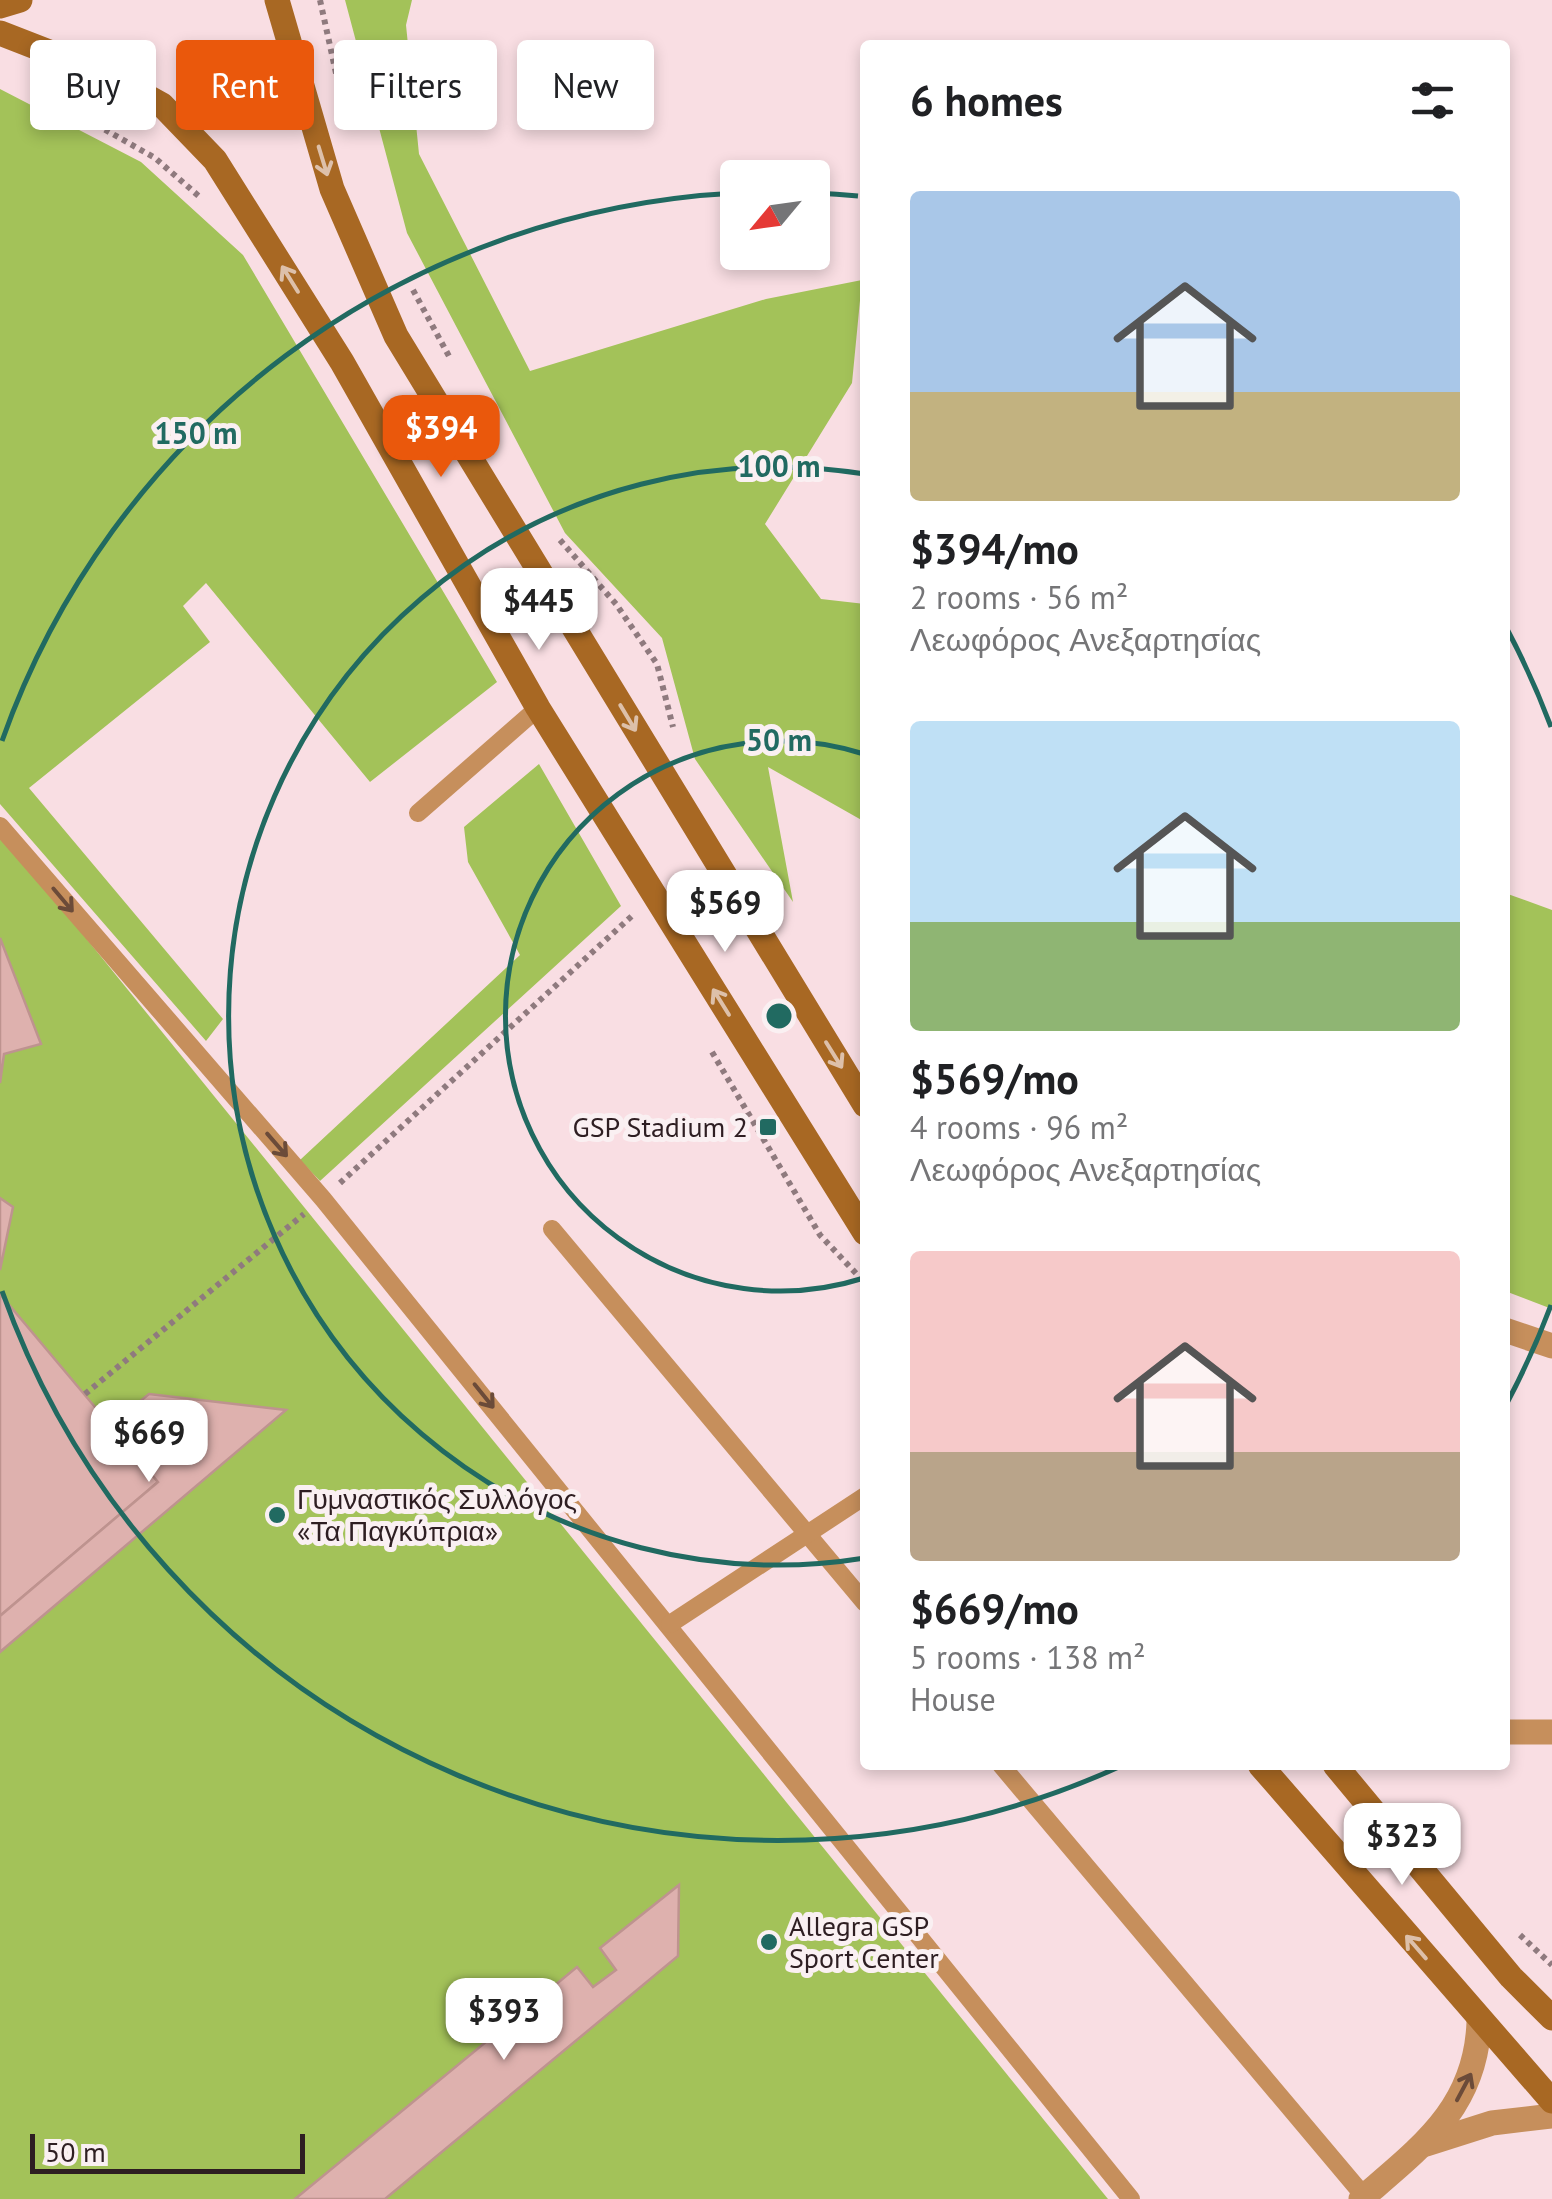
<!DOCTYPE html>
<meta charset="utf-8">
<style>
:root{--surface:#fff;--page:#f2f2f2;--text:#202124;--muted:#757577;--accent:#ea580c}
body{margin:0;font-family:"PT Sans",sans-serif;background:var(--page);color:var(--text);height:100vh;display:flex;flex-direction:column;font-size:38px;white-space:nowrap}
*{box-sizing:border-box;margin:0}
p{font-size:32px;color:var(--muted)}
.icon{flex:none;width:55px;height:55px;fill:none;stroke:currentColor;stroke-width:2;stroke-linecap:round;stroke-linejoin:round}
.map{position:relative;flex:1;overflow:hidden}
.details{position:absolute;left:860px;top:40px;width:650px;height:1730px;display:flex;flex-direction:column;background:var(--surface);border-radius:10px;box-shadow:0 5px 15px #0003}
.details>*{flex:none}
.banner{position:absolute;left:30px;top:40px;width:680px;height:90px;display:flex;gap:20px}
.needle{width:65px;rotate:241deg}
.buttons{position:absolute;left:720px;top:160px;display:grid;gap:20px}
.buttons a{display:grid;place-items:center;width:110px;height:110px;border-radius:10px;background:var(--surface);box-shadow:0 5px 15px #0003;font-size:50px}
.scale{position:absolute;left:30px;bottom:25px;width:275px;box-sizing:border-box;padding-left:10px;border:5px solid #2e1e22;border-top:0;font-size:28px;line-height:35px;white-space:nowrap;color:#2e1e22;-webkit-text-stroke:8px #faf0f2;paint-order:stroke}
.price{position:absolute;translate:-50% -85px;padding:0 22px;border-radius:20px;background:#fff;color:#222;font-size:32px;line-height:65px;filter:drop-shadow(0 2px 5px #0008)}
.price::after{content:'';position:absolute;left:50%;top:60px;width:30px;height:22px;margin-left:-15px;background:inherit;clip-path:polygon(0 0,100% 0,50% 100%)}
.price.active{background:var(--accent);color:#fff}
ul{padding:0;list-style:none}
li{display:grid;align-content:center;gap:20px;height:530px;padding:0 50px}
li span{display:grid;place-items:center;height:310px;border-radius:10px;color:#555}
li>.icon{margin-inline-start:auto}
span .icon{width:180px;height:180px;fill:#fffc;stroke-width:1}
li b{font-size:42px}
h2{display:flex;justify-content:space-between;align-items:center;height:120px;padding:0 50px;font-size:42px}
.pill{padding:0 35px;border-radius:10px;background:var(--surface);box-shadow:0 5px 15px #0003;font-size:35px;line-height:90px}
.pill.active{background:var(--accent);color:#fff}
.map>svg:first-child{display:block}
.green{fill:#a3c259}
.building{fill:#deb1ae;stroke:#be938f;stroke-width:2.5}
.lines{fill:none;stroke-linecap:round;stroke-linejoin:round}
.path{stroke:#8f7a7e;stroke-width:6;stroke-dasharray:5 5;stroke-linecap:butt}
.lane{stroke:#c68f5c;stroke-width:18}
.street{stroke:#c68f5c;stroke-width:25}
.secondary{stroke:#a86823;stroke-width:25}
.oneway{stroke:#ddc0aa}
.oneway2{stroke:#6b4b39}
.ring{fill:none;stroke:#216a61;stroke-width:5}
.poi-dot{fill:#216a61;stroke:#faf0f2;stroke-width:4}
.labels{text-anchor:middle;stroke-width:10;stroke-linejoin:round;paint-order:stroke}
.poi-label{font-size:28px;fill:#2e1e22;stroke:#faf0f2;text-anchor:start}
.centre{fill:#216a61;stroke:#faf0f2;stroke-width:5}
.ring-label{font-size:30px;text-anchor:middle;font-weight:bold;fill:#216a61;stroke:#faf0f2;stroke-width:10;stroke-linejoin:round;paint-order:stroke}
</style>
<div class="map">
<svg width="1552" height="2199" viewBox="0 0 1552 2199">
<rect width="100%" height="100%" fill="#f9dee3"/>
<g class="green">
<path d="M345,0H412L406,25L419,154L530,371L766,299L862,280L852,383L765,524L821,599L865,604V822L768,767L793,902L695,759L662,638L565,533L407,233Z"/>
<path d="M0,89L141,162L243,255L497,682L370,782L206,583L183,606L210,642L29,788L223,1019L206,1041L0,804Z"/>
<path d="M539,764L621,906L320,1181L300,1160L520,955L468,862L464,827Z"/>
<path d="M0,832L1108,2199H0Z"/>
<path d="M1505,893L1552,910V1309L1505,1291Z"/>
</g>
<g class="building">
<path d="M0,938L41,1044L4,1054L0,1083Z"/>
<path d="M0,1198L13,1207L0,1270Z"/>
<path d="M0,1294L158,1482L0,1616Z"/>
<path d="M149,1394L286,1410L0,1652V1616L158,1482L111,1425Z"/>
<path d="M679,1885L678,1956L385,2199H295L577,1967L593,1987L616,1970L600,1948Z"/>
</g>
<g class="lines">
<g class="path">
<path d="M320,0L341,96"/>
<path d="M44,95L155,158L201,198"/>
<path d="M413,290L450,358"/>
<path d="M560,540L616,604L657,664L673,727"/>
<path d="M712,1052L820,1235L865,1283"/>
<path d="M340,1183L633,915"/>
<path d="M85,1394L304,1214"/>
<path d="M1520,1935L1552,1965"/>
</g>
<g class="lane">
<path d="M418,813L538,708"/>
<path d="M0,826L323,1199L1131,2199"/>
<path d="M552,1229L865,1603"/>
<path d="M670,1624L865,1496"/>
<path d="M1001,1765L1364,2196"/>
</g>
<g class="street">
<path d="M1505,1330L1552,1346"/>
<path d="M1505,1732H1552"/>
<path d="M1426,2144L1492,2123L1552,2116"/>
<path d="M1361,2199C1421,2147 1476,2108 1479,2022"/>
</g>
<g class="secondary">
<path d="M277,0L332,189L396,336L865,1105"/>
<path d="M0,6L20,0"/>
<path d="M0,33L108,75L162,105L215,160L342,362L538,708L865,1233"/>
<path d="M1260,1765L1552,2101"/>
<path d="M1335,1765L1511,1977L1552,2018"/>
</g>
</g>
<defs><path id="oneway-shaft" d="M-6 0H5M1.5-3L5.5 0L1.5 3" fill="none" stroke-width="1.6" stroke-linecap="round" stroke-linejoin="round" transform="scale(2.5)"/></defs>
<g class="oneway">
<use href="#oneway-shaft" transform="translate(323 161) rotate(73)"/>
<use href="#oneway-shaft" transform="translate(290 279) rotate(-122)"/>
<use href="#oneway-shaft" transform="translate(628 718) rotate(59)"/>
<use href="#oneway-shaft" transform="translate(721 1002) rotate(-122)"/>
<use href="#oneway-shaft" transform="translate(834 1055) rotate(58)"/>
<use href="#oneway-shaft" transform="translate(1416 1947) rotate(-131)"/>
</g>
<g class="oneway2">
<use href="#oneway-shaft" transform="translate(63 900) rotate(50)"/>
<use href="#oneway-shaft" transform="translate(277 1145) rotate(49)"/>
<use href="#oneway-shaft" transform="translate(484 1396) rotate(51)"/>
<use href="#oneway-shaft" transform="translate(1464 2087) rotate(-62)"/>
</g>
<g class="ring">
<path d="M864 1278A275 275 0 1 1 864 754"/>
<path d="M865 1558A549 549 0 1 1 865 474"/>
<path d="M1551 1305A824 824 0 0 1 1507 1403M1121 1766A824 824 0 0 1 2 1291M2 741A824 824 0 0 1 736 193M815 193A824 824 0 0 1 858 196M1507 629A824 824 0 0 1 1551 727"/>
</g>
<g class="poi-dot">
<rect x="758" y="1117" width="20" height="20" rx="5"/>
<circle cx="277" cy="1515" r="10"/>
<circle cx="769" cy="1942" r="10"/>
</g>
<g class="labels">
<g class="poi-label">
<text x="748" y="1137" text-anchor="end">GSP Stadium 2</text>
<text x="297" y="1509">Γυμναστικός Συλλόγος<tspan x="297" dy="32">«Τα Παγκύπρια»</tspan></text>
<text x="789" y="1936">Allegra GSP<tspan x="789" dy="32">Sport Center</tspan></text>
</g>
</g>
<circle cx="779" cy="1016" r="15" class="centre"/>
<g class="ring-label">
<text x="196" y="444">150 m</text>
<text x="779" y="477">100 m</text>
<text x="779" y="751">50 m</text>
</g>
</svg>
<div class="buttons">
<a><svg class="needle" viewBox="-14 -14 28 28"><path d="M0-13l5 13h-10z" fill="#e53935"/><path d="M0 13l5-13h-10z" fill="#757577"/></svg></a>
</div>
<div class="scale">50 m</div>
<b class="price active" style="left:441px;top:480px">$394</b>
<b class="price" style="left:539px;top:653px">$445</b>
<b class="price" style="left:725px;top:955px">$569</b>
<b class="price" style="left:149px;top:1485px">$669</b>
<b class="price" style="left:1402px;top:1888px">$323</b>
<b class="price" style="left:504px;top:2063px">$393</b>
<div class="banner">
<a class="pill">Buy</a>
<a class="pill active">Rent</a>
<a class="pill">Filters</a>
<a class="pill">New</a>
</div>
<section class="details">
<h2>6 homes<svg class="icon" aria-label="filters" viewBox="0 0 24 24"><path d="M4 7h16M4 17h16"/><circle cx="9" cy="7" r="2"/><circle cx="15" cy="17" r="2"/></svg></h2>
<ul>
<li><span style="background:linear-gradient(#a9c7e8 65%,#c2b280 0)"><svg class="icon" aria-label="home" viewBox="0 0 24 24"><path d="M3 11l9-7 9 7M6 9v11h12V9"/></svg></span><div><b>$394/mo</b><p>2 rooms · 56 m²</p><p>Λεωφόρος Ανεξαρτησίας</p></div></li>
<li><span style="background:linear-gradient(#bfe0f5 65%,#8fb573 0)"><svg class="icon" aria-label="home" viewBox="0 0 24 24"><path d="M3 11l9-7 9 7M6 9v11h12V9"/></svg></span><div><b>$569/mo</b><p>4 rooms · 96 m²</p><p>Λεωφόρος Ανεξαρτησίας</p></div></li>
<li><span style="background:linear-gradient(#f6c9c9 65%,#b9a48a 0)"><svg class="icon" aria-label="home" viewBox="0 0 24 24"><path d="M3 11l9-7 9 7M6 9v11h12V9"/></svg></span><div><b>$669/mo</b><p>5 rooms · 138 m²</p><p>House</p></div></li>
</ul>
</section>
</div>
